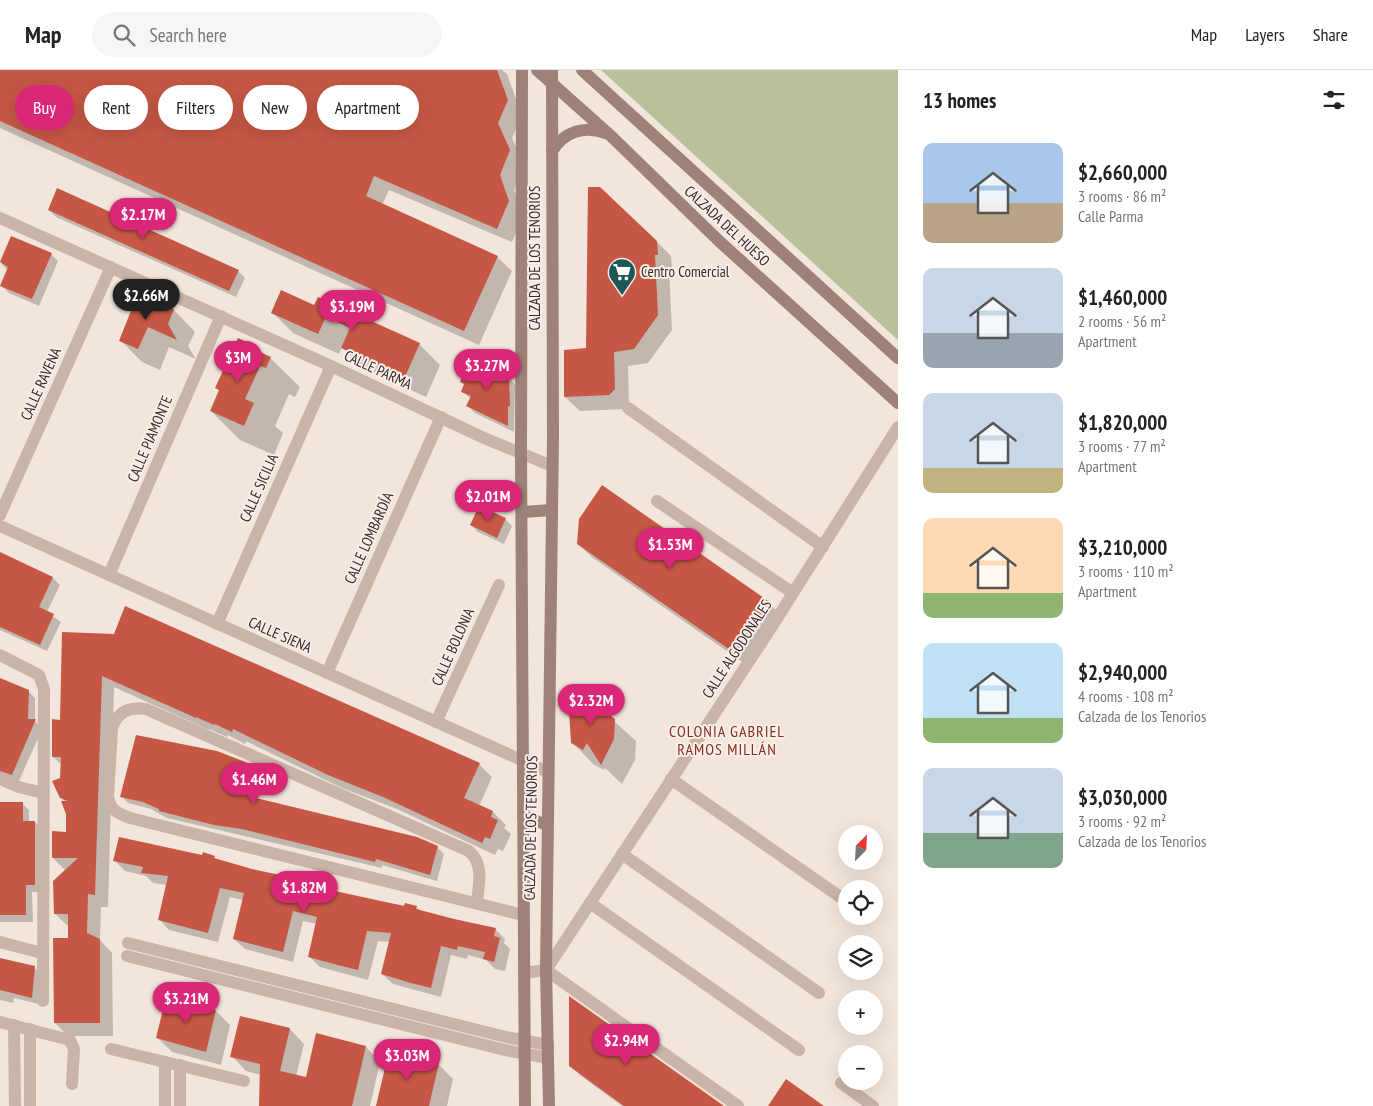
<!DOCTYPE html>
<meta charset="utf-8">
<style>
:root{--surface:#fff;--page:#f6f6f6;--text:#222;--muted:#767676;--line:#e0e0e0;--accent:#db2777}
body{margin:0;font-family:"PT Sans Narrow",sans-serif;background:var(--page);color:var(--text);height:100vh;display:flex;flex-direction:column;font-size:19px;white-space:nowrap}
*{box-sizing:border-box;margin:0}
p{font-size:16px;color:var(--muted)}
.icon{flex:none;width:28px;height:28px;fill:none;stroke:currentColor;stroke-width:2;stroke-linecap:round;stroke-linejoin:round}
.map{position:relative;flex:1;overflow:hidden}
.panel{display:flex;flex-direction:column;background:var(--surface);width:475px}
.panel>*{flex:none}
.banner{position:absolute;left:15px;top:15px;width:475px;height:45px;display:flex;gap:10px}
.needle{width:32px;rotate:24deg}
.buttons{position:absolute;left:838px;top:755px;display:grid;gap:10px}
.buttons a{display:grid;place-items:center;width:45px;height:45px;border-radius:50%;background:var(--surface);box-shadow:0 5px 20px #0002;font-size:25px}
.price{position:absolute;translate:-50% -42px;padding:0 11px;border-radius:18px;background:var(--accent);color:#fff;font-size:16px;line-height:32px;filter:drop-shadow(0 1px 2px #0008)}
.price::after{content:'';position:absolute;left:50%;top:30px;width:15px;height:11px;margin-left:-8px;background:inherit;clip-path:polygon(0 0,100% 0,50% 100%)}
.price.current{background:#222;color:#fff}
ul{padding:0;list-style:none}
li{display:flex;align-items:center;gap:15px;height:125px;padding:0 25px}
li span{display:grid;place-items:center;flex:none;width:140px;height:100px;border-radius:10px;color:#555}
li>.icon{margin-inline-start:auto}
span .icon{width:60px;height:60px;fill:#fffc;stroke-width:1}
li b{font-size:21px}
h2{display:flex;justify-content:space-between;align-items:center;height:60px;padding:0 25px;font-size:21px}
.chip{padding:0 18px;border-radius:22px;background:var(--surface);box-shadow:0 5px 20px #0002;font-size:18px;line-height:45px}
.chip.current{background:var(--accent);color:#fff}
header{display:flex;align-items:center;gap:30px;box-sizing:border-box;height:70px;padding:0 25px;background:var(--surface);border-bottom:1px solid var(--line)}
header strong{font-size:24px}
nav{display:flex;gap:28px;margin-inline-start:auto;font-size:18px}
.search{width:350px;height:45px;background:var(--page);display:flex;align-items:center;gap:12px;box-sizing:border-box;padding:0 18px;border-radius:28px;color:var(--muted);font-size:19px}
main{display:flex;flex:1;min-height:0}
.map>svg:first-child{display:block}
.green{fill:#b8c19b}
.shadow{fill:#0003}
.building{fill:#c65745}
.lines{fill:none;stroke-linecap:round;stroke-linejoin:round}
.street{stroke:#cab3a7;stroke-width:12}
.secondary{stroke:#9e8278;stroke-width:12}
.labels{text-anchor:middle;stroke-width:4;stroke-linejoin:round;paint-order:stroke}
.street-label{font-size:15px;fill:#362b28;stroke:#f9efe8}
.poi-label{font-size:15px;fill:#362b28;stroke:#f9efe8;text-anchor:start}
.neighbourhood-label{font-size:16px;letter-spacing:1px;fill:#852e21;stroke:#f9efe8}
</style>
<header>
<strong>Map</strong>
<div class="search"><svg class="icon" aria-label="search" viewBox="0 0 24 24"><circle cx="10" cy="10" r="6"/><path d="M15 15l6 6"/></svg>Search here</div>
<nav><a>Map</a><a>Layers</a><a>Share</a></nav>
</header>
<main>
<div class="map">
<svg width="898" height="1036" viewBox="0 0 898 1036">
<rect width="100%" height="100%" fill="#f2e5db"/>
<path class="green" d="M601,0H898V270Z"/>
<g class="shadow">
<path d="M0,0H502L507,4L522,46L512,68L524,95L514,120L523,146L512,172L389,120L382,135L497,187L512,201L479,275L0,58Z"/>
<path d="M49,140L238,201L245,208L236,227L56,147Z"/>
<path d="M12,167L51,184L58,191L39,236L9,223L2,216L8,201L1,193Z"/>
<path d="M656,171L671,186L672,199L669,198L672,260L648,293L628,296L629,334L623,339L580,341L565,327L587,279Z"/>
<path d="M139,225L174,240L195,262L188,276L196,289L169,277L160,300L142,292L121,271Z"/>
<path d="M315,237L419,274L440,295L426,327L364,298L342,277L339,284L293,263L272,242Z"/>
<path d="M248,274L255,281L270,288L300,317L295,327L289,324L275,356L283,363L274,385L240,370L211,341L220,321L217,318Z"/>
<path d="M508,307L515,314L514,362L475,343L468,336L471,329L462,321L465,315L462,312Z"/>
<path d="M505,449L512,456L504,474L478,462L471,455Z"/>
<path d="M578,474L770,534L784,548L751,598L593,488Z"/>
<path d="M0,483L53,508L60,515L47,542L61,552L47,581L0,560Z"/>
<path d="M63,563L479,694L492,707L479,736L493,742L506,755L504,758L511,764L503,781L498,779L495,785L397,739L342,718L246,671L245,674L228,665L227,667L209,659V660L114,617L108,837H101L100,870L112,883L113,966H68L55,953L69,869V857L55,844L66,801L53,788L67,763L66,733L61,727L62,695L53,687L61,651Z"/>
<path d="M0,609L28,621L35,628V651L42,659L19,711L0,704Z"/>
<path d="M586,626L636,671L635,690L622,714L605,698L604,700L593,694L572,672Z"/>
<path d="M252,696L261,709L256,729L437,777L444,784L437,811L382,795V798L167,748L151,739L128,733L121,726Z"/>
<path d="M22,733L29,740V752H35L42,759V822H32L33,852H0V734Z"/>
<path d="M214,787L219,791L252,800L293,809L303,819L321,825L416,837L421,841L495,859L505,869L504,873L510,879L505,901L495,899L486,890L468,885L467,889L451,885L441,927L393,914L382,904L390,872L378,871L368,910L320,897L309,886L317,854L303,851L293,892L245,879L234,869L243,830L230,827L218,872L169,860L159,849L167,815L153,813L146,806L125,801L115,791Z"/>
<path d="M0,889L34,897L41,905L39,934L14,928L13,933L0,930Z"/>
<path d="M216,941L230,955L221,995L172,982L158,968Z"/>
<path d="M241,947L290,959L304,974L296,1006L307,1008L317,965L366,977L380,992L370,1036H260L261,1005L246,1001L232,986Z"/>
<path d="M390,982L439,995L453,1009L447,1036H377Z"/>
<path d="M570,995L722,1036H622L581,1006Z"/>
</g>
<g class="building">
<path d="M0,0H497L508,30L498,53L510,80L500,105L509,131L497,159L374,106L366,126L498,186L464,261L0,51Z"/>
<path d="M588,117H600L657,171L658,185H655L658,245L634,279L614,282L615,319L609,325L564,327V280L586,278Z"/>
<path d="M57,118L239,200L229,221L48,140Z"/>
<path d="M11,166L52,183L32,229L0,216L8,197L0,192Z"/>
<path d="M281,220L314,235L318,227L420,273L405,307L341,278L350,258L326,247L318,264L271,243Z"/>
<path d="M138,223L174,239L168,254L177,270L148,257L138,279L119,271Z"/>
<path d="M238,268L249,273L247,276L271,287L266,298L260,296L245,329L254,333L244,356L210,341L219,320L215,318Z"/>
<path d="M473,289L509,306L510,336H508V356L466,336L471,326L461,322L464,314L460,312L467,295L470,296Z"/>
<path d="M602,415L771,533L736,584L577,474L579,449Z"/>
<path d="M479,436L506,448L497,468L470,455Z"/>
<path d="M0,482L53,507L39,537L54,544L40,575L0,557Z"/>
<path d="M125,536L480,693L464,728L493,741L491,747L498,750L490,769L485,767L482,773L383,727L328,705L233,659L232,662L215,654L214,655L196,647V648L102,606L95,825L88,824L87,863L100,869V953H54L53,868H68V844H54L53,811L78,788H52V761L66,762V744L61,731H68L60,728L52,711L60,708L61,687H52V649L60,650L62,562L114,564Z"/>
<path d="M0,608L29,620L28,649H36L12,705L0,701Z"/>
<path d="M587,625V629L615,649L614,669L601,695L587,673L583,680L571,673L568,626Z"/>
<path d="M136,665L217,681L253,695L251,700L255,701L248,726L417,767L438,776L430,805L376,789L375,792L242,759L214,755L159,741V739L143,732L120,727Z"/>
<path d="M0,732H23V751H35V815H26V845H0Z"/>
<path d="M119,767L202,785L203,782L215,786L214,788L252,799L294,808L292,816L320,823L321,818L404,836L405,833L417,836L416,839L454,849L496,858L494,866L500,868L494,892L483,889L485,882L458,876L457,880L441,876L431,918L411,913L381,904L391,863L367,861L358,900L338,895L308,887L317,847L293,841L283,882L263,877L233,869L244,823L220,818L208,863L158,850L168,806L141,803L143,797L113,791Z"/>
<path d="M0,888L35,896L32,928L0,920Z"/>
<path d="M569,926L724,1036H624L569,996Z"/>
<path d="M166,927L216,940L206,982L156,968Z"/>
<path d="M240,946L290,958L280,1001L306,1007L316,963L366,976L352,1036H259L260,994L230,987Z"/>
<path d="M389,981L439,993L429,1036H376Z"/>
<path d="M786,1009L824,1036H768Z"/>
</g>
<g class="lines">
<g class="street">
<path d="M0,148L331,296L484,368L552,396"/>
<path d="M628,338L823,477"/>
<path d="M657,431L793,523"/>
<path d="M0,445L111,197"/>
<path d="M0,456L548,702"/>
<path d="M109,505L221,246"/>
<path d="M217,554L331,296"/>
<path d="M0,585L39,605L44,619L43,931"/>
<path d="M327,603L441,347"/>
<path d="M436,652L499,515"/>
<path d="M0,709L19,717L43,723"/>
<path d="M671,709L846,831"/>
<path d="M622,784L819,923"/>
<path d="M590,833L799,980"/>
<path d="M477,834C478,815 485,795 469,781L146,639C129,637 118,641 112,658L108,727C111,741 117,743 130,748L523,845"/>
<path d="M0,872L42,883"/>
<path d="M128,873L506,967L548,975"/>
<path d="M127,886L505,980L548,988"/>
<path d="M546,900L738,1036"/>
<path d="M524,903L546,900L771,558L898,357"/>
<path d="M0,952L70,970L74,979L72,1014"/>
<path d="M14,955L15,1036"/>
<path d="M30,959V1036"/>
<path d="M111,979L244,1011"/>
<path d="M165,992V1036"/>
<path d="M841,1013L873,1036"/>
<path d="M180,1036V995"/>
</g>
<g class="secondary">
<path d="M522,0L521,384L525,1036"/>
<path d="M537,0L611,66L719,171L898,333"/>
<path d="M582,0L898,288"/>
<path d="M552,81C564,62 584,55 605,63"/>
<path d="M522,442L552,440"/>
<path d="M523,746L547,755"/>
<path d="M549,1036L546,900L553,368L552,0"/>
</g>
</g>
<defs>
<g id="supermarket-pin" transform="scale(1.4375)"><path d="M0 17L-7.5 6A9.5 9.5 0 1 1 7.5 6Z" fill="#1d5856" stroke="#f9efe8"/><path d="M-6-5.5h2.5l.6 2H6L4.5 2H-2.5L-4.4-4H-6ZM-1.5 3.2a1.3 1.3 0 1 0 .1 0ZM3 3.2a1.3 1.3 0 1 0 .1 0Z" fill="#fff"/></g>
</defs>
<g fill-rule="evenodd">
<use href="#supermarket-pin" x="622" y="202"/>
</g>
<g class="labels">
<g class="street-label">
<text transform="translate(727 156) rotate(43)" y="5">CALZADA DEL HUESO</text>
<text transform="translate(535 188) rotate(-90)" y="5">CALZADA DE LOS TENORIOS</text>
<text transform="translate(378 300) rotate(25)" y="5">CALLE PARMA</text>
<text transform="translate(41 314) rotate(-66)" y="5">CALLE RAVENA</text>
<text transform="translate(150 369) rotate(-67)" y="5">CALLE PIAMONTE</text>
<text transform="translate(259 418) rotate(-66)" y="5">CALLE SICILIA</text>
<text transform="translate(369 468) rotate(-66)" y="5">CALLE LOMBARDÍA</text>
<text transform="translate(280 565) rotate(24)" y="5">CALLE SIENA</text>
<text transform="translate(453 577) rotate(-66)" y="5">CALLE BOLONIA</text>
<text transform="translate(737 579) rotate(-57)" y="5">CALLE ALGODONALES</text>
<text transform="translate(531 758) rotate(-89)" y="5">CALZADA DE LOS TENORIOS</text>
</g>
<g class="poi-label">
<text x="641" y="207">Centro Comercial</text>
</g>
<g class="neighbourhood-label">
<text x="727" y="667">COLONIA GABRIEL<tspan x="727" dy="18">RAMOS MILLÁN</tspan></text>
</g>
</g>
</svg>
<div class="buttons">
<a><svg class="needle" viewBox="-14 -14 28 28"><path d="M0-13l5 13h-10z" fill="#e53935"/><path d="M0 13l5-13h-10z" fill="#767676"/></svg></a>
<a><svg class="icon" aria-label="locate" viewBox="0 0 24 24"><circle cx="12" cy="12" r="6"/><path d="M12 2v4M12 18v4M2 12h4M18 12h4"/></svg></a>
<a><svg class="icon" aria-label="layers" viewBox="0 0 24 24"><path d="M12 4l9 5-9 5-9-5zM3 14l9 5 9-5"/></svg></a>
<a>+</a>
<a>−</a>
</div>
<b class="price" style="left:143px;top:170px">$2.17M</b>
<b class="price current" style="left:146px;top:251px">$2.66M</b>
<b class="price" style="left:352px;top:262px">$3.19M</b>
<b class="price" style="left:238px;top:313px">$3M</b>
<b class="price" style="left:487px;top:321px">$3.27M</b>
<b class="price" style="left:488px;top:452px">$2.01M</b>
<b class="price" style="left:670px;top:500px">$1.53M</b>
<b class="price" style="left:591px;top:656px">$2.32M</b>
<b class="price" style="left:254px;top:735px">$1.46M</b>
<b class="price" style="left:304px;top:843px">$1.82M</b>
<b class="price" style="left:186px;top:954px">$3.21M</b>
<b class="price" style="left:626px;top:996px">$2.94M</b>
<b class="price" style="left:407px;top:1011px">$3.03M</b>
<div class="banner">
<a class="chip current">Buy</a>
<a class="chip">Rent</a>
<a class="chip">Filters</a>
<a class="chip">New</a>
<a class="chip">Apartment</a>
</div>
</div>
<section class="panel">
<h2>13 homes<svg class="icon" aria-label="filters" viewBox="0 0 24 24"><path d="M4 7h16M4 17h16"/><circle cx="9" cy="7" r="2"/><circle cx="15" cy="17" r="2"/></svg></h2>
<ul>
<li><span style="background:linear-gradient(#a9c7e8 60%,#b9a48a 0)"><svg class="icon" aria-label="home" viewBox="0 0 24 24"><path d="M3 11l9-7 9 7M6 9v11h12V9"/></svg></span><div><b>$2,660,000</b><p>3 rooms · 86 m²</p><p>Calle Parma</p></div></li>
<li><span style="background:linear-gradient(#c9d6e8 65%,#9aa5b1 0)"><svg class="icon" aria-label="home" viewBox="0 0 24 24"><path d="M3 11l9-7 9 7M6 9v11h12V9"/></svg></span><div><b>$1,460,000</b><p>2 rooms · 56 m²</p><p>Apartment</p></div></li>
<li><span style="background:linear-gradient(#c9d6e8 75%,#c2b280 0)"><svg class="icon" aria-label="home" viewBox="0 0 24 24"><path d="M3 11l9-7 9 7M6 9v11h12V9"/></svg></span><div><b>$1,820,000</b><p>3 rooms · 77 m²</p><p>Apartment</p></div></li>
<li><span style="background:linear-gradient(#ffd9b3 75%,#8fb573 0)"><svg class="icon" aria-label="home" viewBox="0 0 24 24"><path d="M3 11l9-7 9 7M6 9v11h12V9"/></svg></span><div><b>$3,210,000</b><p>3 rooms · 110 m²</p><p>Apartment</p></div></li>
<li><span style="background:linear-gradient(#bfe0f5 75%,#8fb573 0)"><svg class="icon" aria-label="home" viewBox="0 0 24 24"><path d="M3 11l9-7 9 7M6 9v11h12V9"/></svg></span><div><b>$2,940,000</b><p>4 rooms · 108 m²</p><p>Calzada de los Tenorios</p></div></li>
<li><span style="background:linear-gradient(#c9d6e8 65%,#7fa58c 0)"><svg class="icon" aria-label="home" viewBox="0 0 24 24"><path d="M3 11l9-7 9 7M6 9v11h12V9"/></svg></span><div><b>$3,030,000</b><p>3 rooms · 92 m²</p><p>Calzada de los Tenorios</p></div></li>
</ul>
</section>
</main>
